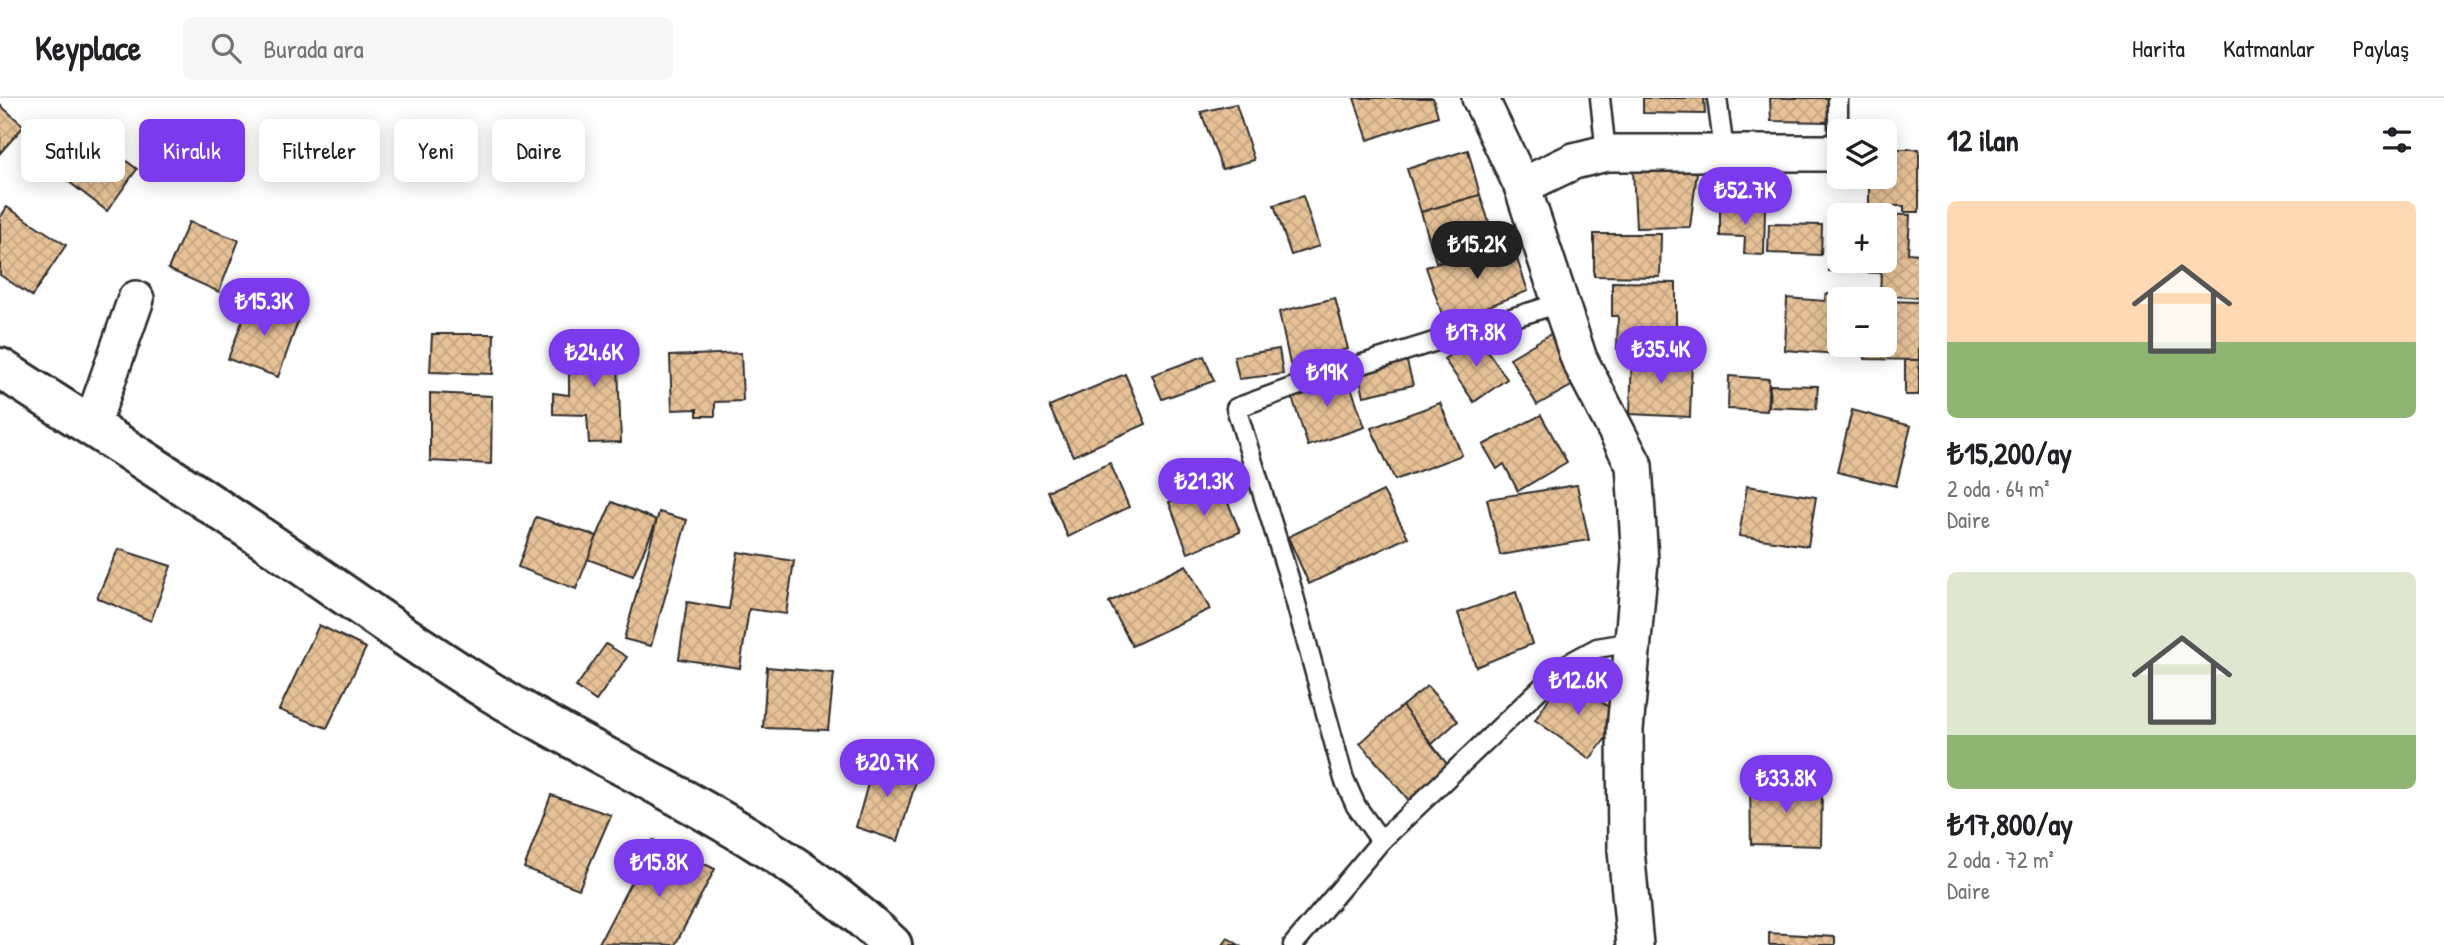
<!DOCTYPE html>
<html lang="tr">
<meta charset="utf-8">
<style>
:root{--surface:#fff;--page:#f6f6f6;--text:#202124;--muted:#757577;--line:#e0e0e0;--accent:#7c3aed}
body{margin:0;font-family:"Patrick Hand",sans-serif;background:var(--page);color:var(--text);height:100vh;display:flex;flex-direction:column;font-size:26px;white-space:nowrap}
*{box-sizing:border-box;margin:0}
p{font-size:23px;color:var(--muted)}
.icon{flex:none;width:38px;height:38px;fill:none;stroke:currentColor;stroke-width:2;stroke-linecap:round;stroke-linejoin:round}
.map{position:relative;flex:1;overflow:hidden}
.side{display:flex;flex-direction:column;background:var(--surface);width:525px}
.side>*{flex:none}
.hud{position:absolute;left:21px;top:21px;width:665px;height:63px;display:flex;gap:14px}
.tools{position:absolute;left:1827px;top:21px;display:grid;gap:14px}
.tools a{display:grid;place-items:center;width:70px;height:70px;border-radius:10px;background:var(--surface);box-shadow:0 4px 18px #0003;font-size:35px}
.price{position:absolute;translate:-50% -60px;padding:0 16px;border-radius:24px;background:var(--accent);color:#fff;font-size:23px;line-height:46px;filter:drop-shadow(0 2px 4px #0008)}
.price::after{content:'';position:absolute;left:50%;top:42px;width:21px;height:16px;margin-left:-10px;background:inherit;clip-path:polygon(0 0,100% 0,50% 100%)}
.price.current{background:#222;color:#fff}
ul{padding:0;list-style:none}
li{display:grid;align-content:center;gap:14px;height:371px;padding:0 28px}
li span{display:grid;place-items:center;height:217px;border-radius:10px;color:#555}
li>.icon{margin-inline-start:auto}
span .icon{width:126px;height:126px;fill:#fffc;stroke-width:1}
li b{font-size:30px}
h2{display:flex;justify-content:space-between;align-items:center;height:84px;padding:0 28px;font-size:30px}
.tag{padding:0 24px;border-radius:10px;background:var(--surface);box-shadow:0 4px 18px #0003;font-size:24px;line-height:63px}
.tag.current{background:var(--accent);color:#fff}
header{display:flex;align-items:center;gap:42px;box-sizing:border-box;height:98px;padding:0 35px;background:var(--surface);border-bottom:2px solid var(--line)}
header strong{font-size:33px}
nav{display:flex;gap:38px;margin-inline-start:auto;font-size:24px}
.search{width:490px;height:63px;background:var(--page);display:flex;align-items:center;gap:18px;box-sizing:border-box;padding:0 24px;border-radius:10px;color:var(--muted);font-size:26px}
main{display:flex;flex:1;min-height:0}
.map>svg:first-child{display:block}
.building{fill:url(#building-cross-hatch);stroke:#2b2b2b;stroke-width:2}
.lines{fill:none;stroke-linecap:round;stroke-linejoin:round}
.lane-casing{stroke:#2b2b2b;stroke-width:23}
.street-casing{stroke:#2b2b2b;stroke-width:40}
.secondary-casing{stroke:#2b2b2b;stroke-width:44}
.lane{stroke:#fff;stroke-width:18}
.street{stroke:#fff;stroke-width:35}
.secondary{stroke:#fff;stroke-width:38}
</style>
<header>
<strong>Keyplace</strong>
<div class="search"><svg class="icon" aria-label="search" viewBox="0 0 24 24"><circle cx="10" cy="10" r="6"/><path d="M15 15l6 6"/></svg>Burada ara</div>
<nav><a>Harita</a><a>Katmanlar</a><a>Paylaş</a></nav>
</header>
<main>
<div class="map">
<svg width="1919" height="847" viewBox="0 0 1919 847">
<defs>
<pattern id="building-cross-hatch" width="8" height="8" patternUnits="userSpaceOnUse" patternTransform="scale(1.75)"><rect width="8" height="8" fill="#e7c197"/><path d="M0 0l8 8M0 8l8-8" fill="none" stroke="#c6a682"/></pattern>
</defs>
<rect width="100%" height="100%" fill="#fff"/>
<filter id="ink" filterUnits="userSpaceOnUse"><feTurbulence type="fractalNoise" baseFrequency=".0143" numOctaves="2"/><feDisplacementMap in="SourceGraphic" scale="14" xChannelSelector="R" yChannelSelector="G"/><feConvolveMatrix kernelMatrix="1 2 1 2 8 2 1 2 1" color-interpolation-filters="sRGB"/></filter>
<g filter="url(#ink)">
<g class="building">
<path d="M1354,0H1433L1438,18L1368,42Z"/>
<path d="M1643,0H1704L1705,16L1643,15Z"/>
<path d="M1770,0H1829V24L1771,23Z"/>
<path d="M1236,6L1254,62L1222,71L1201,14Z"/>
<path d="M0,7L24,28L0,55Z"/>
<path d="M92,37L137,71L107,113L64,80Z"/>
<path d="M1885,51H1919V114H1904V108H1869V79H1885Z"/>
<path d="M1468,52L1480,97L1421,114L1407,71Z"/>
<path d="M1633,72L1697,74L1690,129L1636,130Z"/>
<path d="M1480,97L1495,142L1436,164L1421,114Z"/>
<path d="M1303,98L1319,148L1291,157L1274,107Z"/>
<path d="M7,109L66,147L32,198L0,177V120Z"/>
<path d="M1720,109L1765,110L1764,157L1744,156L1745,139L1720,138Z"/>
<path d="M1859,116L1910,117L1908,155L1919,156V200L1880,197L1881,175L1858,174V163H1885V117Z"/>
<path d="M189,124L239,142L219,194L168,171Z"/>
<path d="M1830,125H1839V163H1850L1849,173H1829Z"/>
<path d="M1769,126L1822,127L1821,157L1768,155Z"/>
<path d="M1594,136H1661L1660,179L1594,178Z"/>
<path d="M1511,144L1528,193L1445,225L1426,169Z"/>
<path d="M1612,184L1676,185V254L1617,251L1618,218H1612Z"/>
<path d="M1826,196H1841L1837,256L1785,252L1787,200L1825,203Z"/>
<path d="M251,200L300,218L278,279L228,261Z"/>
<path d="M1335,200L1348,251L1290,266L1279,214Z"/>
<path d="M1885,203L1919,204V262L1865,261L1866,247H1885Z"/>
<path d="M1554,234L1582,282L1537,307L1510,260Z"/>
<path d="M432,236H494L493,276L430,274Z"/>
<path d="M1477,238L1507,281L1474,304L1444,261Z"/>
<path d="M617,241L621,344L589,345L587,317L553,316V295L569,297V243Z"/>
<path d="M1279,251L1283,276L1239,281L1234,258Z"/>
<path d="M741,255L743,303L715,304V318H697V311L672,312L670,258Z"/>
<path d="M1204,258L1214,283L1162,301L1152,277Z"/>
<path d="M1632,258L1692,260L1690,319L1630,316Z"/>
<path d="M1406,260L1413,287L1364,298L1357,270Z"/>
<rect x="1905" y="262" width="14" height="35"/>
<path d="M1346,275L1365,329L1308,348L1290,293Z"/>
<path d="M1125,276L1146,326L1073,358L1049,308Z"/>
<path d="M1729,278L1769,281L1767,313L1728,311Z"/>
<path d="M1770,287L1818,288L1816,311L1769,309Z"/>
<path d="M430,295L492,298L491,366L430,363Z"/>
<path d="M1440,305L1462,357L1395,382L1371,330Z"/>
<path d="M1852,312L1911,328L1896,388L1837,374Z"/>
<path d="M1541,317L1567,364L1518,393L1504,366L1497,371L1483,347Z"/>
<path d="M1110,365L1129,409L1068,439L1047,393Z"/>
<path d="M1220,385L1240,434L1188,455L1169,404Z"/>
<path d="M1577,387L1589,442L1500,457L1487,401Z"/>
<path d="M1747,388L1816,399L1808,448L1739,438Z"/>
<path d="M1383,393L1408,439L1309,486L1288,439Z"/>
<path d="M612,404L657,422L633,478L587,461Z"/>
<path d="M659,414L687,422L651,548L624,541Z"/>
<path d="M536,419L597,438L576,491L518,469Z"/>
<path d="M118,451L171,468L151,523L97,500Z"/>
<path d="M738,454L794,463L786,516L749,511L740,570L679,561L687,504L729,511Z"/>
<path d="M1186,467L1210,511L1132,548L1109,504Z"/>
<path d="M1516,494L1532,546L1476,569L1458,515Z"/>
<path d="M319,527L366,550L327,630L279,612Z"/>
<path d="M606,546L627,559L596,603L576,589Z"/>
<path d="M767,569L834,575L828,632L763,630Z"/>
<path d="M1564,577L1622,619L1590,661L1535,622Z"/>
<path d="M1427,588L1458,623L1432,646L1402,608Z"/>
<path d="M1402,608L1450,670L1412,706L1360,645Z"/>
<path d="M875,660L919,673L898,743L856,729Z"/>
<path d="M1750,686L1822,689L1821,748L1751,746Z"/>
<path d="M551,697L611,717L579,791L524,770Z"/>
<path d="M653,742L715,771L675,847L599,845Z"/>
<path d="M1769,835L1835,839V847H1769Z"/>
<path d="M1228,840L1239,847H1223Z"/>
</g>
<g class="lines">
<g class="lane-casing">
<g id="lane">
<path d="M1600,0L1606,55"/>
<path d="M1717,0L1724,53"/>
<path d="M1838,0V55"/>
<path d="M1381,743L1356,708L1344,681L1289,480L1236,310L1327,277L1560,205"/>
<path d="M1293,847L1381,743L1564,568L1597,550L1633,544"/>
</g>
</g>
<g class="street-casing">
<g id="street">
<path d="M1480,0L1522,88L1579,261L1634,367L1640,463L1625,632L1626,752L1635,847"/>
<path d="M1522,88L1574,63L1606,55H1838"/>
<path d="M91,329L136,201"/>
</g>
</g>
<g class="secondary-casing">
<path id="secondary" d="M0,270C82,323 166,375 247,430C327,483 404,541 486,591C622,675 775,734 892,847"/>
</g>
<use href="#lane" class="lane"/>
<use href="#street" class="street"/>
<use href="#secondary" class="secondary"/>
</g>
</g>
</svg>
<div class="tools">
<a><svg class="icon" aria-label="layers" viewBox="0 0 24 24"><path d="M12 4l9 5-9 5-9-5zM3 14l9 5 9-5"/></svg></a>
<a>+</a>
<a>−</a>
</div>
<b class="price" style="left:1745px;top:129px">₺52.7K</b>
<b class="price current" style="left:1477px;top:183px">₺15.2K</b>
<b class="price" style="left:264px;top:240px">₺15.3K</b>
<b class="price" style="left:1476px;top:271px">₺17.8K</b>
<b class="price" style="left:1661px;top:288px">₺35.4K</b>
<b class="price" style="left:594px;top:291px">₺24.6K</b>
<b class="price" style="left:1327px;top:311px">₺19K</b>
<b class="price" style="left:1204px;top:420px">₺21.3K</b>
<b class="price" style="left:1578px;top:619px">₺12.6K</b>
<b class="price" style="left:887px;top:701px">₺20.7K</b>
<b class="price" style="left:1786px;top:717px">₺33.8K</b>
<b class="price" style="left:659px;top:801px">₺15.8K</b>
<div class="hud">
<a class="tag">Satılık</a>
<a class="tag current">Kiralık</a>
<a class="tag">Filtreler</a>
<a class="tag">Yeni</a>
<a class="tag">Daire</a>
</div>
</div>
<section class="side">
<h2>12 ilan<svg class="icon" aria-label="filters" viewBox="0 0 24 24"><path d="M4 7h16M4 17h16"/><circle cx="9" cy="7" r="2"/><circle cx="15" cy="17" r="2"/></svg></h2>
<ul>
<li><span style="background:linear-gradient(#ffd9b3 65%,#8fb573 0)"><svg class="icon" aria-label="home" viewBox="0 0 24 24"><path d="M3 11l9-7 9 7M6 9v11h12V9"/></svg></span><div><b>₺15,200/ay</b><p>2 oda · 64 m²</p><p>Daire</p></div></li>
<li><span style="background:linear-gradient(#dfe7d0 75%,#8fb573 0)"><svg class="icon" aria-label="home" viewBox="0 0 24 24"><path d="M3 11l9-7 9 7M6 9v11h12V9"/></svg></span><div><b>₺17,800/ay</b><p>2 oda · 72 m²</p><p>Daire</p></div></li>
</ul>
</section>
</main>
